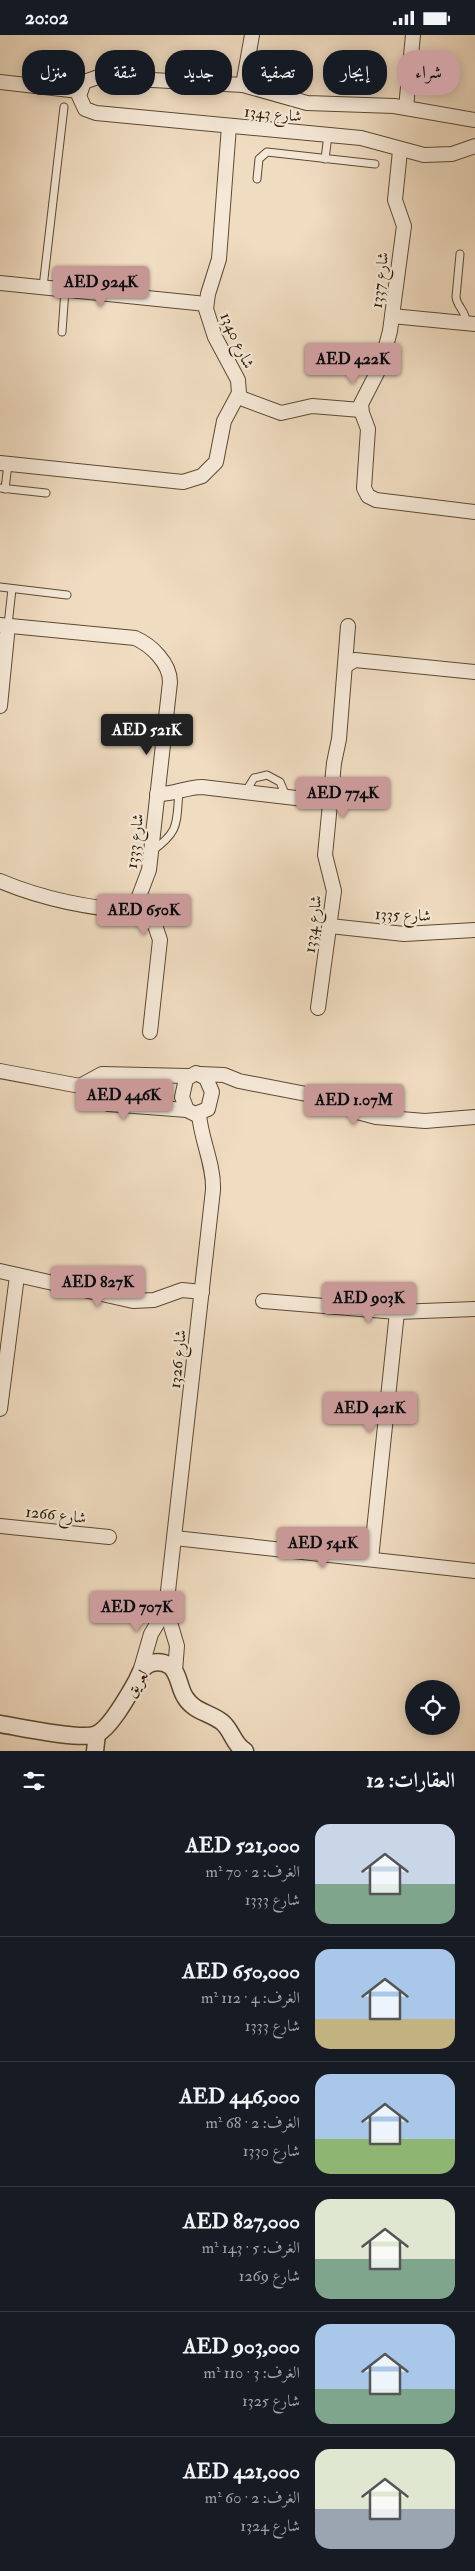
<!DOCTYPE html>
<html lang="ar">
<meta charset="utf-8">
<style>
:root{--surface:#171b24;--page:#20242c;--text:#f1f3f6;--muted:#9ea1a6;--line:#363941;--accent:#c59692}
body{margin:0;font-family:"IM FELL Double Pica",Amiri,serif;background:var(--page);color:var(--text);direction:rtl;height:100vh;display:flex;flex-direction:column;font-size:19px;white-space:nowrap}
*{box-sizing:border-box;margin:0}
p{font-size:16px;color:var(--muted)}
.icon{flex:none;width:28px;height:28px;fill:none;stroke:currentColor;stroke-width:2;stroke-linecap:round;stroke-linejoin:round}
.map{position:relative;height:1716px;overflow:hidden;direction:ltr}
.drawer{display:flex;flex-direction:column;background:var(--surface);flex:1}
.drawer>*{flex:none}
.banner{position:absolute;left:15px;top:15px;width:445px;height:45px;direction:rtl;display:flex;gap:10px}
.buttons{position:absolute;left:405px;top:1645px;display:grid;gap:10px}
.buttons a{display:grid;place-items:center;width:55px;height:55px;border-radius:50%;background:var(--surface);box-shadow:0 2px 12px #0003;font-size:25px}
.price{position:absolute;translate:-50% -42px;padding:0 11px;border-radius:5px;background:var(--accent);color:#111;font-size:16px;line-height:32px;filter:drop-shadow(0 1px 2px #0008)}
.price::after{content:'';position:absolute;left:50%;top:30px;width:15px;height:11px;margin-left:-8px;background:inherit;clip-path:polygon(0 0,100% 0,50% 100%)}
.price.active{background:#222;color:#fff}
ul{padding:0;list-style:none}
li{display:flex;align-items:center;gap:15px;height:125px;padding:0 20px}
li+li{border-top:1px solid var(--line)}
li span{display:grid;place-items:center;flex:none;width:140px;height:100px;border-radius:15px;color:#555}
li>.icon{margin-inline-start:auto}
span .icon{width:60px;height:60px;fill:#fffc;stroke-width:1}
li b{font-size:21px}
h2{display:flex;justify-content:space-between;align-items:center;height:60px;padding:0 20px;font-size:21px}
.chip{padding:0 18px;border-radius:20px;background:var(--surface);box-shadow:0 2px 12px #0003;font-size:18px;line-height:45px}
.chip.active{background:var(--accent);color:#111}
.status{display:flex;justify-content:space-between;align-items:center;height:35px;padding:0 25px;background:var(--surface);direction:ltr}
.status svg{height:14px;fill:currentColor}
.map>svg:first-child{display:block}
.lines{fill:none;stroke-linecap:round;stroke-linejoin:round}
.service-casing{stroke:#5c4a32;stroke-width:9}
.minor-casing{stroke:#5c4a32;stroke-width:16}
.tertiary-casing{stroke:#5c4a32;stroke-width:19}
.service{stroke:#f5e8d7;stroke-width:7}
.minor{stroke:#f5e8d7;stroke-width:14}
.tertiary{stroke:#f5e8d7;stroke-width:16}
.labels{text-anchor:middle;stroke-width:4.5;stroke-linejoin:round;paint-order:stroke}
.street-label{font-size:16px;fill:#2a1a03;stroke:#f5e8d7}
</style>
<div class="status"><b>20:02</b><svg viewBox="0 0 49 12"><path d="M0 12V9h3v3zM5 12V6h3v6zM10 12V3h3v9zM15 12V0h3v12zM26 1h20v11H26zM47 4h2v5h-2z"/></svg></div>
<div class="map">
<svg width="475" height="1716" viewBox="0 0 475 1716">
<rect width="100%" height="100%" fill="#f0dcc1"/>
<filter id="stains"><feTurbulence type="fractalNoise" baseFrequency=".004" numOctaves="4"/><feColorMatrix values="0 0 0 0 .2 0 0 0 0 .09 0 0 0 0 .02 0 0 0 .5 -.17"/></filter>
<radialGradient id="worn" r=".72"><stop offset=".6" stop-color="#630" stop-opacity="0"/><stop offset="1" stop-color="#630" stop-opacity=".3"/></radialGradient>
<g class="lines">
<g class="service-casing">
<g id="service">
<path d="M325,124L328,100"/>
<path d="M257,144L259,124L267,117L375,129"/>
<path d="M460,219L456,262C457,272 467,277 466,288"/>
<path d="M43,252L64,72"/>
<path d="M62,297L65,255"/>
<path d="M0,453L46,458"/>
<path d="M5,454L8,429"/>
<path d="M0,552L67,560"/>
<path d="M8,590L12,554"/>
<path d="M246,756L254,743L267,740L280,747L286,761"/>
<path d="M152,816C180,796 176,789 179,757"/>
</g>
</g>
<g class="minor-casing">
<g id="minor">
<path d="M0,47L79,56"/>
<path d="M243,50L252,0"/>
<path d="M406,73L413,0"/>
<path d="M475,85L394,71L307,68L243,50L98,42L84,47L79,61L85,74L96,78L361,103L424,120L452,119L475,111"/>
<path d="M400,116L395,165L404,191L390,296L381,330L361,369L362,378L368,394L364,453L368,461L376,465L475,477"/>
<path d="M0,248L206,269"/>
<path d="M392,281L475,289"/>
<path d="M238,362L281,378L312,371L361,375"/>
<path d="M0,428L183,447L202,441L216,427L224,386L239,358L238,345L215,302L206,274L208,259L219,224L229,91"/>
<path d="M0,590L135,603C151,610 170,628 170,647L149,835L138,864L142,877L155,890L160,905L150,997"/>
<path d="M345,631L355,625L475,637"/>
<path d="M0,671L8,590"/>
<path d="M157,759C173,760 186,752 202,752L330,767"/>
<path d="M0,846C45,865 92,874 142,877"/>
<path d="M330,891L404,899L475,895"/>
<path d="M318,973L334,856L325,820L334,728L339,704L348,591"/>
<path d="M0,1036L80,1051L91,1060L108,1069L187,1075"/>
<path d="M196,1038L206,1043L212,1057L208,1074L195,1079L187,1075L182,1062L186,1044Z"/>
<path d="M200,1039L224,1040L239,1046L332,1064L357,1077L376,1082L425,1086L475,1082"/>
<path d="M80,1051L102,1039L188,1041"/>
<path d="M0,1236L133,1266L154,1265L182,1255L202,1257"/>
<path d="M263,1266L397,1277L475,1274"/>
<path d="M0,1374L17,1241"/>
<path d="M0,1491L109,1502"/>
<path d="M175,1503L475,1536"/>
<path d="M371,1524L397,1277"/>
<path d="M175,1636L177,1611L166,1574L213,1155C214,1129 201,1105 199,1079"/>
<path d="M140,1637L151,1599L166,1574"/>
</g>
</g>
<g class="tertiary-casing">
<g id="tertiary">
<path d="M0,1689C19,1692 83,1706 97,1699C111,1692 128,1661 136,1647C139,1642 140,1635 146,1631C152,1626 163,1626 170,1631C179,1638 179,1653 185,1662C194,1677 209,1677 222,1687C232,1695 233,1709 245,1716"/>
<path d="M95,1716L97,1699"/>
</g>
</g>
<use href="#service" class="service"/>
<use href="#minor" class="minor"/>
<use href="#tertiary" class="tertiary"/>
</g>
<g class="labels">
<g class="street-label">
<text transform="translate(273 78) rotate(5)" y="6">شارع 1343</text>
<text transform="translate(379 245) rotate(-83)" y="6">شارع 1337</text>
<text transform="translate(238 305) rotate(65)" y="6">شارع 1340</text>
<text transform="translate(134 806) rotate(-83)" y="6">شارع 1333</text>
<text transform="translate(403 879) rotate(2)" y="6">شارع 1335</text>
<text transform="translate(312 889) rotate(-83)" y="6">شارع 1334</text>
<text transform="translate(177 1324) rotate(-84)" y="6">شارع 1326</text>
<text transform="translate(56 1479) rotate(6)" y="6">شارع 1266</text>
<text transform="translate(136 1648) rotate(-56)" y="6">لعريق</text>
</g>
</g>
<rect width="100%" height="100%" filter="url(#stains)"/>
<rect width="100%" height="100%" fill="url(#worn)"/>
</svg>
<div class="buttons">
<a><svg class="icon" aria-label="locate" viewBox="0 0 24 24"><circle cx="12" cy="12" r="6"/><path d="M12 2v4M12 18v4M2 12h4M18 12h4"/></svg></a>
</div>
<b class="price" style="left:101px;top:273px">AED 924K</b>
<b class="price" style="left:353px;top:350px">AED 422K</b>
<b class="price active" style="left:147px;top:721px">AED 521K</b>
<b class="price" style="left:343px;top:784px">AED 774K</b>
<b class="price" style="left:144px;top:901px">AED 650K</b>
<b class="price" style="left:124px;top:1086px">AED 446K</b>
<b class="price" style="left:354px;top:1091px">AED 1.07M</b>
<b class="price" style="left:98px;top:1273px">AED 827K</b>
<b class="price" style="left:369px;top:1289px">AED 903K</b>
<b class="price" style="left:370px;top:1399px">AED 421K</b>
<b class="price" style="left:323px;top:1534px">AED 541K</b>
<b class="price" style="left:137px;top:1598px">AED 707K</b>
<div class="banner">
<a class="chip active">شراء</a>
<a class="chip">إيجار</a>
<a class="chip">تصفية</a>
<a class="chip">جديد</a>
<a class="chip">شقة</a>
<a class="chip">منزل</a>
</div>
</div>
<section class="drawer">
<h2>العقارات: 12<svg class="icon" aria-label="filters" viewBox="0 0 24 24"><path d="M4 7h16M4 17h16"/><circle cx="9" cy="7" r="2"/><circle cx="15" cy="17" r="2"/></svg></h2>
<ul>
<li><span style="background:linear-gradient(#c9d6e8 60%,#7fa58c 0)"><svg class="icon" aria-label="home" viewBox="0 0 24 24"><path d="M3 11l9-7 9 7M6 9v11h12V9"/></svg></span><div><b>AED 521,000</b><p>الغرف: 2 · 70 m²</p><p>شارع 1333</p></div></li>
<li><span style="background:linear-gradient(#a9c7e8 70%,#c2b280 0)"><svg class="icon" aria-label="home" viewBox="0 0 24 24"><path d="M3 11l9-7 9 7M6 9v11h12V9"/></svg></span><div><b>AED 650,000</b><p>الغرف: 4 · 112 m²</p><p>شارع 1333</p></div></li>
<li><span style="background:linear-gradient(#a9c7e8 65%,#8fb573 0)"><svg class="icon" aria-label="home" viewBox="0 0 24 24"><path d="M3 11l9-7 9 7M6 9v11h12V9"/></svg></span><div><b>AED 446,000</b><p>الغرف: 2 · 68 m²</p><p>شارع 1330</p></div></li>
<li><span style="background:linear-gradient(#dfe7d0 60%,#7fa58c 0)"><svg class="icon" aria-label="home" viewBox="0 0 24 24"><path d="M3 11l9-7 9 7M6 9v11h12V9"/></svg></span><div><b>AED 827,000</b><p>الغرف: 5 · 143 m²</p><p>شارع 1269</p></div></li>
<li><span style="background:linear-gradient(#a9c7e8 65%,#7fa58c 0)"><svg class="icon" aria-label="home" viewBox="0 0 24 24"><path d="M3 11l9-7 9 7M6 9v11h12V9"/></svg></span><div><b>AED 903,000</b><p>الغرف: 3 · 110 m²</p><p>شارع 1325</p></div></li>
<li><span style="background:linear-gradient(#dfe7d0 60%,#9aa5b1 0)"><svg class="icon" aria-label="home" viewBox="0 0 24 24"><path d="M3 11l9-7 9 7M6 9v11h12V9"/></svg></span><div><b>AED 421,000</b><p>الغرف: 2 · 60 m²</p><p>شارع 1324</p></div></li>
</ul>
</section>
